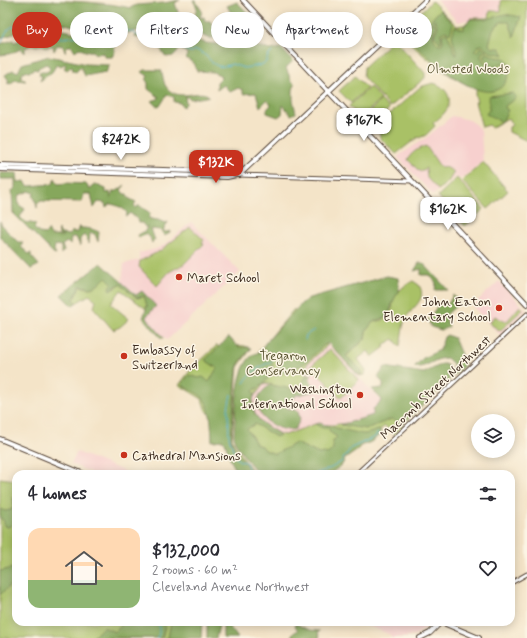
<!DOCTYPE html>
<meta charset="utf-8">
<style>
:root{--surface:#fff;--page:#f7f7f7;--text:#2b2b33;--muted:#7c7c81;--accent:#c8321e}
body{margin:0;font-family:Mynerve,sans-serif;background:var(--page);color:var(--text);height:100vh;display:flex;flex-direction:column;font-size:15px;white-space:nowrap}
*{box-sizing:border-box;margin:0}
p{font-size:13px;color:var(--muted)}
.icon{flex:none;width:22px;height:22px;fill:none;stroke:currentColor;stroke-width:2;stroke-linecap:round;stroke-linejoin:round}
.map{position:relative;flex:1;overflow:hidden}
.side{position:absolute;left:12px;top:470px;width:503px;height:156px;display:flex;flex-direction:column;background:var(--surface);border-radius:12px;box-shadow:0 2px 10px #0003}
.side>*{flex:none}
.guide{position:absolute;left:12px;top:12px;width:503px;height:36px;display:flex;gap:8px}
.fabs{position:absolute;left:471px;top:414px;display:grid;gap:8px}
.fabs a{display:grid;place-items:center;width:44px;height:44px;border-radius:50%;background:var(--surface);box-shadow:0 2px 10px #0003;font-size:20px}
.price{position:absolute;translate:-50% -34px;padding:0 9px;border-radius:8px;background:#fff;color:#222;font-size:13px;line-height:26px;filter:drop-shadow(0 1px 2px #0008)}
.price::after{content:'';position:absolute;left:50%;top:24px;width:12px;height:9px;margin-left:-6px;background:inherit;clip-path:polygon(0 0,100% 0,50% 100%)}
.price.selected{background:var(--accent);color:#fff}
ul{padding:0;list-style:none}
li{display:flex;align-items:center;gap:12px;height:100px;padding:0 16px}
li span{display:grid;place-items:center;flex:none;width:112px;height:80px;border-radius:12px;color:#555}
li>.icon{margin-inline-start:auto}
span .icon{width:48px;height:48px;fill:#fffc;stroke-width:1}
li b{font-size:17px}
h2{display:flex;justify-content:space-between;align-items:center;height:48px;padding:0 16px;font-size:17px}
.tag{padding:0 14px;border-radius:18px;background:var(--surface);box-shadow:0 2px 10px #0003;font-size:14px;line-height:36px}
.tag.selected{background:var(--accent);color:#fff}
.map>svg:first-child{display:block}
.built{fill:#f7d0ce}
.green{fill:#a9c166;stroke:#727642}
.forest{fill:#86a75b;stroke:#60683c}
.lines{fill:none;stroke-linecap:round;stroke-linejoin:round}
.stream{stroke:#4caecb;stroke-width:1}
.minor-casing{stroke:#574638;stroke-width:5}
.major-casing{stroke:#574638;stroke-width:6}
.minor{stroke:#fff;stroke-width:3}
.major{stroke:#fff;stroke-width:4}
.poi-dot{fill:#c8321e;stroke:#fcf5e5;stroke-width:1.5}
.labels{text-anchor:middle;stroke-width:3;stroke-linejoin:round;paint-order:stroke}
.park-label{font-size:13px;fill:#5c5734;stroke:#fcf5e5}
.poi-label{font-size:13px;fill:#3b2a1e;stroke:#fcf5e5;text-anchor:start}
.street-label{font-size:13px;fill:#3b2a1e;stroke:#fcf5e5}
</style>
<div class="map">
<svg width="527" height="638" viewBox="0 0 527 638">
<rect width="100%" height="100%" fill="#fcf5e5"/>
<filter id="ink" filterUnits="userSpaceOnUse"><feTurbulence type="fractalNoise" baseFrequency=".025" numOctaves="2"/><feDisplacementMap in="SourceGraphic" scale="8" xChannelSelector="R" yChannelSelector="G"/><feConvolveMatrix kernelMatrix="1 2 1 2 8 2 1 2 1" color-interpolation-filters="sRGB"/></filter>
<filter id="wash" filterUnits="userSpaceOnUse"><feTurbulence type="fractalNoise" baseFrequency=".012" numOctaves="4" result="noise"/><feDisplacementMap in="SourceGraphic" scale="16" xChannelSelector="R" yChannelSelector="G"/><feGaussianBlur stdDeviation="0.9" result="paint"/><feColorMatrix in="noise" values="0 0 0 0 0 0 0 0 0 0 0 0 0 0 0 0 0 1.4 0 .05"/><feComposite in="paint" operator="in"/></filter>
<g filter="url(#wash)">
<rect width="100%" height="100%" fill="#f4e4c8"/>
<g class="built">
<path d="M437,0H527V4L493,15L458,22Z"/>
<path d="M452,116L470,120L481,130L483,161L461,179L455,177L433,195L397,157L427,137Z"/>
<path d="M191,222L240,272L167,340L145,317L156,306L136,295L122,282L124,264L139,260V253L156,249L167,243Z"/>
<path d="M499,281L526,310L500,335L472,306Z"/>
<path d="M328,345L387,407L374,419L306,428L285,435L280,434L261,423L255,414L252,405L253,398L272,374Z"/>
<path d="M77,452L126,472L125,474H95L71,464Z"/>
<path d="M360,622H435L417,634L408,637L391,638V635Z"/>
</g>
<g class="green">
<path d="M501,0H527V141L509,132V127L512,125L508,118L491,128L489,125L482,127L475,102H477L475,94L477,88C453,82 415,51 400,31L432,1L457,26L464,25L471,18H489L490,11H501Z"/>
<path d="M394,39L425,73V78L390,107L363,77L364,67Z"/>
<path d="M355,76L367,88L351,103L339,91Z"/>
<path d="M433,83C446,86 455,100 445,112C442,116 437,120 433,123L435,126L426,135L419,138L418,137L396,154L380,138L379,127L382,121L420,87Z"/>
<path d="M370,87L381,99L360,118L349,106Z"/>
<path d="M381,100L389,109L369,127L362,119Z"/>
<path d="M426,146L441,168L446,167L454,172L448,182L438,190L427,178L426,168L420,172L408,160C410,153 419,148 426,146Z"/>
<path d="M483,162L508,191L488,209L462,181Z"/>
<path d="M457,178L484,209L465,226L438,196Z"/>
<path d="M190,227L204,240L202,243L204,244L184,264L169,272L157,286L139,267L140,261L160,251Z"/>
<path d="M106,277L112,282L114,289L120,284L137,298L143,296L147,301L146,309L121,290L111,304L129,319L120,327L113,330L94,308L96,300L89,295L76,303L73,299L80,286L88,288L98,285Z"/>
<path d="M413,281L419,285C428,301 411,307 405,320C402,328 402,337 400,346H399L394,339L383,345L385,347L372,357L368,351L358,359L366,370L365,375L359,376L343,359L365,339L366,331L373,322L383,320L392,309L394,297L403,287Z"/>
<path d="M520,306L523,309L500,331L489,323L495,316L503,321H507Z"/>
<path d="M294,309L328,345L307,364L306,377L302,390L296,392L265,383L253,398L252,405L255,414L261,423L280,434L285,435L315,424L332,425L374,419L387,407L404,424L394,435L385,426L351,453L321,474L238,441L243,370Z"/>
<path d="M217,345L222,351C231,347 243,342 251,349L238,367L232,438L236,448L255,474H237L235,468L229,438L214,441L212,417L205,409L202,399L179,385L189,372Z"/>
<path d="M330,349L359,380L341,398L311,366Z"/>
<path d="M0,478L16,480V622H178L173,638H0Z"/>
</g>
<g class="forest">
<path d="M0,0C34,0 101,0 130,8L136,5L164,3L180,0L175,3L181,22L194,19L197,26L200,24L195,13L197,8L193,0H195L202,11L200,18L204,17L205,21H210L216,30L224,28L229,33L233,31L232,23L235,20L227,6L237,2L249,14L245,12L241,21L248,26L254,21L256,24L251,29V37L209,38L178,26L162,25L128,33L111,35L44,19L36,20L11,35L0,38Z"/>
<path d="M440,10L453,24L450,34L446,31L441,33V42L440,43L434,35L438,26L435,20L421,31Z"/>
<path d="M505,14L521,17L514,37L509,22H501L493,29L489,45L493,48H500L504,55L490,52L482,45L478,46L474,51L478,52L481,47L487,51L482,52L481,57L489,69H496L502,67L510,71C497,124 430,59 412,41L434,22L436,26C432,34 432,38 438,45H441L443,42L442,35L447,33L452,44L454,53L457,55L452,36L455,26L464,30V26L471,19H487Z"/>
<path d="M39,25L113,40L115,51L112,57H105L103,53L95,54L93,51H85L79,48L75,51L72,46H67L65,52L63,46L57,45L54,51L53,46H50L46,48L43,45L36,46L33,45L25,48V53L21,49L9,54L0,55V44L13,40L14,42L30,37L31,28Z"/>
<path d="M165,30L206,43L219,44L243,42L270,50L281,48L293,61L286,68L291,80L295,84L293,90V100L296,113L291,115L283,105L282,114L278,117L267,113V109L271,105L267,100L260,107L256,93L243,94V90L238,88L230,92L224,85L217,90V82L221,78L220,75L213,72L197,71L193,63L186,58L187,53L180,49L173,56L166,57C154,38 152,43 135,37L136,35Z"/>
<path d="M487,53L496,57L505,58L510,64L501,63L498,66L491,67L484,58V54Z"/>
<path d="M49,56L86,64L110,65L106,72L85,76L81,67L76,72L73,71L72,66L67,70L64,68L66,65L64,64L61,66L57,64L52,72L40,81L42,76L39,75L40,72H47L50,68L49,66L46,64L38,68V70L34,69L29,72L23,71L21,77L26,81L15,80L10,84L7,83L9,81L5,75L13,70L18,72L22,64Z"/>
<path d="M145,70H161C163,74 163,80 165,85C177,105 199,87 209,96C203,98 198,98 191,99L185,96L186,104L183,107L180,103L174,102V97L167,95L160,106H156L151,101L158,99L159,97L148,89V83L146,80L148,76L142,72Z"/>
<path d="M513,93L516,98L506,105L505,108L508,110L502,122L486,114L489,110V96Z"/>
<path d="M0,173H17L18,182L25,181L27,185L29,186L53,184L55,178L58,184L66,183L86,184L90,190L94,184L106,189V193L110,192L111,199L113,191H117L125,185L121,190L124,194H127L128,198L136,202L134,205L136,208L139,205C143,209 147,210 151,214L148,217L151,219L158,220L165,223L168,222L163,231L165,232L171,231L165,236L160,230L151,229L155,240L152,243L150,237L145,234L139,238L138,235L145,231L148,225L146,228L142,223H138L137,219L130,213L126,217L127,213C124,208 115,204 109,204L106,208L105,203L98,202L94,208L91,194H84L82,202L41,201L37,204V208L35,199L33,197L34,193L29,191L18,196L19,205L25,209L20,217L25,222L36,224L34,228L39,233L46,234L48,230L51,236H63L59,235L58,229L61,234L69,235L71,232H78L80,226L81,228C87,228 93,229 99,232L98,242L95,234L90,233L89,244L86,236L84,235L80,239V246L76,237H71L70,245L67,242L62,245L64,251L61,254V246L55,245L54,251L56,255H55L13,213L12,191L15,188V179H0Z"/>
<path d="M0,221L2,226L18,242H23L21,247L29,254L31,253V256L39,265L31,269L0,237Z"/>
<path d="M101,263L136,295L142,291L156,306L146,317L164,338H161L143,318L147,306L144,296L137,298L120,284L110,290L109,287L112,283L106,277L98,285L91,288L80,286L74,299L76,303L72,306L61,295Z"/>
<path d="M419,263H423L448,290H435L436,283L430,275H421V269L414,271Z"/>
<path d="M387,276L398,278L399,292C392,299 392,309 387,317L373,322L366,331L365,339L346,356L360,369L362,375L358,374L328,343L323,346L304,364L276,376L279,362L274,355L264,349L263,346L302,303L309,298Z"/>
<path d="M453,295L460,302L445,316L449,327L441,330L431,327L428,320L438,305L448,304Z"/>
<path d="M447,335L454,338L465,364L464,366L453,376V364L447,358C435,357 427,369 414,367L423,358L440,350L444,337Z"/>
<path d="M229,337L238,347L251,348L239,363L237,369L231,439L234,449L253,474H238L230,459L225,442L223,440L212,441C211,427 212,405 201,396C195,391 187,390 182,384L189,375L198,378L203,377L209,382L217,368L205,360Z"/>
<path d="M261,352C280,362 274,373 261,386C259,388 256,388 253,391L255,394C246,415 265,425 280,435L276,437L255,424L247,429L257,445L262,446L265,450L275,454L296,443L319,454L324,453L327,454C334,450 333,449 333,441L337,437L331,433L328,428H322L315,424L320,423C323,425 360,434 364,434C370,434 374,430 380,430L381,432C375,441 370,443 360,446L358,450L345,459L342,465L330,474H258C252,465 237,449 235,441C233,435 235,429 235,422C236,405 237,354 261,352Z"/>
<path d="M442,364H445L449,367V381L402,425L392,419L366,429L341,425L373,415V409L382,400L372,389L383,388V383L378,377L385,367L424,373Z"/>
<path d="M308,374H312L309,380L317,388L315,391L297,395L285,404L287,408L298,411L300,420L295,429C281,434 256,418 257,403C258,395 264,389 270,385L288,388L296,392L301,390V384Z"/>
<path d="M13,497C15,506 19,523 8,527L4,526V521L0,518V509L5,511L11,510L14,506Z"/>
<path d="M16,566V580L0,595V571L13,568Z"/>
<path d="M124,622H166L162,638H92L103,627L115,632Z"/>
<path d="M171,622H202L201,638H168Z"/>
<path d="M207,622H216L219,626L216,638H207Z"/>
<path d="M220,622H226L238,638H223V624Z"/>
<path d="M296,624L310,630L320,631L318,633L320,638H292V634L298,630L295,626Z"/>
</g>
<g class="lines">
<g class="stream">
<path d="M0,44C4,40 4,34 8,30C18,19 36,29 48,28C57,41 62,38 76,36L83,41H105L112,34L126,30L143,37L155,34C160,38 165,36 170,39C177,44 182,51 192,52L195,50C213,54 209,73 232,64L244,68L261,65L266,62L268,56L272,52"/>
<path d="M305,340L306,335L314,330"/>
<path d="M276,358L281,354L293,355"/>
<path d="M271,361L275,358"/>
<path d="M244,383C250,373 259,367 270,362"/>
<path d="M231,394L228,409L229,437L236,458L240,461L246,462L250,474"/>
<path d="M315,474L331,468L341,462L351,448L375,437L378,433"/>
<path d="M157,638L159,634V622"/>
</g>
</g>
</g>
<g filter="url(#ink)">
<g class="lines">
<g class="minor-casing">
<g id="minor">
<path d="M239,175L412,181"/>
<path d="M356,474L527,314"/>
<path d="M511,583L527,574"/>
</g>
</g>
<g class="major-casing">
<g id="major">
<path d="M243,0L527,304"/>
<path d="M0,165L228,172L239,175"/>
<path d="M0,169L227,177L236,175"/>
<path d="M239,175L426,0"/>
<path d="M0,439L84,474"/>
<path d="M441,622L479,638"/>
<path d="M420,638L430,633L441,622"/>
</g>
</g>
<use href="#minor" class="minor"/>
<use href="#major" class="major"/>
</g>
</g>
<g class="poi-dot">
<circle cx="179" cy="277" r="4"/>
<circle cx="499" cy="308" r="4"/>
<circle cx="124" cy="356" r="4"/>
<circle cx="360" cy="395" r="4"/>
<circle cx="124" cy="455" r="4"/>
</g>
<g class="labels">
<g class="park-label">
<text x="468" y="73">Olmsted Woods</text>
<text x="283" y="360">Tregaron<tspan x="283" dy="15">Conservancy</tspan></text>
</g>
<g class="poi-label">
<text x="187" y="282">Maret School</text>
<text x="491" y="306" text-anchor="end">John Eaton<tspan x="491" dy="15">Elementary School</tspan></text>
<text x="132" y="354">Embassy of<tspan x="132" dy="15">Switzerland</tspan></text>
<text x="352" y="393" text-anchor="end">Washington<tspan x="352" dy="15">International School</tspan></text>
<text x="132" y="460">Cathedral Mansions</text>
</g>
<g class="street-label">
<text transform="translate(435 387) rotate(-43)" y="5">Macomb Street Northwest</text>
</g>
</g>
</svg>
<div class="fabs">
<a><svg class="icon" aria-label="layers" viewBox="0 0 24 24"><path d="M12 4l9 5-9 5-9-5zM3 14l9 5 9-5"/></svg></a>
</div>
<b class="price" style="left:364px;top:142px">$167K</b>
<b class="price" style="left:121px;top:161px">$242K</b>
<b class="price selected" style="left:216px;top:184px">$132K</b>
<b class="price" style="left:448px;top:231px">$162K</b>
<div class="guide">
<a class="tag selected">Buy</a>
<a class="tag">Rent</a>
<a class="tag">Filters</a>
<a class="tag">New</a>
<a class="tag">Apartment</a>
<a class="tag">House</a>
</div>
<section class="side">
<h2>4 homes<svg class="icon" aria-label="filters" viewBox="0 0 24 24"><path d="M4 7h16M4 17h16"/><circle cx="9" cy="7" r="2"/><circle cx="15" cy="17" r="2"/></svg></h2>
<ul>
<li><span style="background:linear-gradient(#ffd9b3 65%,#8fb573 0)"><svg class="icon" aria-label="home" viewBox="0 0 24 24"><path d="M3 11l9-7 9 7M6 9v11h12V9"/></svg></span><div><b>$132,000</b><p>2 rooms · 60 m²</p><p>Cleveland Avenue Northwest</p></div><svg class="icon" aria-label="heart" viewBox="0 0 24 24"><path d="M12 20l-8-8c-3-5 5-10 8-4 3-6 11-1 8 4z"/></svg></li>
</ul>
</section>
</div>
